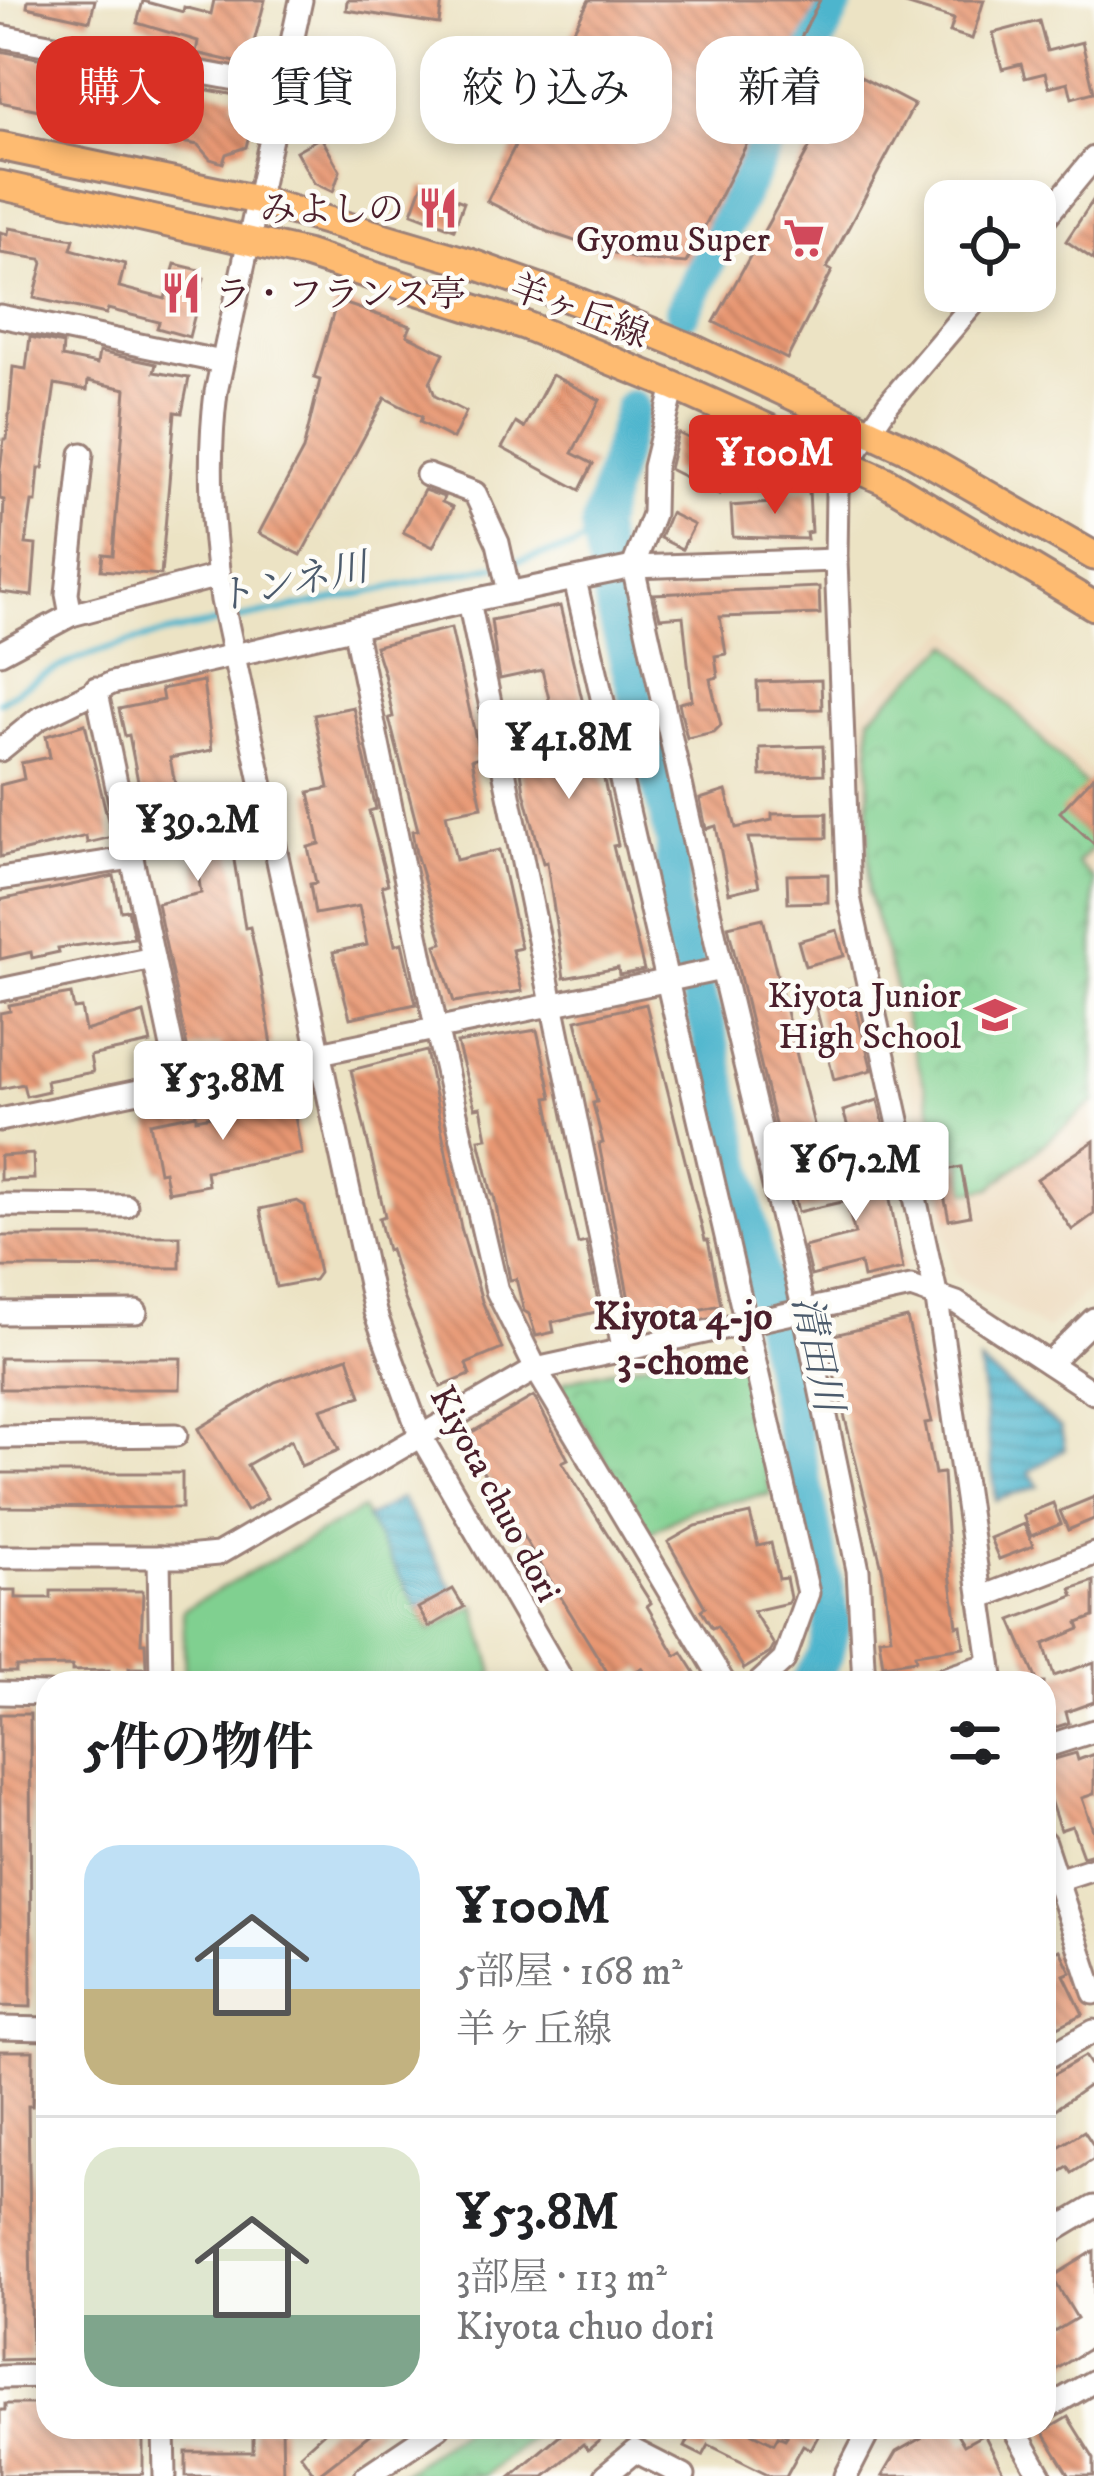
<!DOCTYPE html>
<html lang="ja">
<meta charset="utf-8">
<style>
:root{--surface:#fff;--page:#f2f2f2;--text:#202124;--muted:#757577;--line:#e0e0e0;--accent:#d93025}
body{margin:0;font-family:"IM FELL DW Pica","Noto Serif JP",serif;background:var(--page);color:var(--text);height:100vh;display:flex;flex-direction:column;font-size:45px;white-space:nowrap}
*{box-sizing:border-box;margin:0}
p{font-size:39px;color:var(--muted)}
.icon{flex:none;width:66px;height:66px;fill:none;stroke:currentColor;stroke-width:2;stroke-linecap:round;stroke-linejoin:round}
.map{position:relative;flex:1;overflow:hidden}
.sheet{position:absolute;left:36px;top:1671px;width:1020px;height:768px;display:flex;flex-direction:column;background:var(--surface);border-radius:36px;box-shadow:0 6px 18px #0003}
.sheet>*{flex:none}
.guide{position:absolute;left:36px;top:36px;width:1023px;height:108px;display:flex;gap:24px}
.controls{position:absolute;left:924px;top:180px;display:grid;gap:24px}
.controls a{display:grid;place-items:center;width:132px;height:132px;border-radius:24px;background:var(--surface);box-shadow:0 6px 18px #0003;font-size:60px}
.price{position:absolute;translate:-50% -102px;padding:0 27px;border-radius:12px;background:#fff;color:#222;font-size:39px;line-height:78px;filter:drop-shadow(0 3px 6px #0008)}
.price::after{content:'';position:absolute;left:50%;top:72px;width:36px;height:27px;margin-left:-18px;background:inherit;clip-path:polygon(0 0,100% 0,50% 100%)}
.price.current{background:var(--accent);color:#fff}
ul{padding:0;list-style:none}
li{display:flex;align-items:center;gap:36px;height:300px;padding:0 48px}
li+li{border-top:3px solid var(--line)}
li span{display:grid;place-items:center;flex:none;width:336px;height:240px;border-radius:36px;color:#555}
li>.icon{margin-inline-start:auto}
span .icon{width:144px;height:144px;fill:#fffc;stroke-width:1}
li b{font-size:51px}
h2{display:flex;justify-content:space-between;align-items:center;height:144px;padding:0 48px;font-size:51px}
.tag{padding:0 42px;border-radius:36px;background:var(--surface);box-shadow:0 6px 18px #0003;font-size:42px;line-height:108px}
.tag.current{background:var(--accent);color:#fff}
.map>svg:first-child{display:block}
.built{fill:#ecd8ba}
.grass{fill:#80d090;stroke:#65785e;stroke-width:3}
.park{fill:url(#park-crowns);stroke:#65785e;stroke-width:3}
.water{fill:url(#water-rules);stroke:#4c6a7c;stroke-width:3}
.lines{fill:none;stroke-linecap:round;stroke-linejoin:round}
.stream{stroke:#4eb5cd;stroke-width:6}
.river{stroke:#4eb5cd;stroke-width:36}
.building{fill:url(#building-back-hatch)}
.minor-casing{stroke:#9b8178;stroke-width:27}
.major-casing{stroke:#9b8178;stroke-width:33}
.minor{stroke:#fff;stroke-width:21}
.major{stroke:#febb71;stroke-width:27}
.labels{text-anchor:middle;stroke-width:9;stroke-linejoin:round;paint-order:stroke}
.poi-label{font-size:36px;fill:#4a1f2b;stroke:#fdfcf7;text-anchor:end}
.street-label{font-size:36px;fill:#4a1f2b;stroke:#fdfcf7}
.water-label{font-size:39px;font-style:italic;fill:#4c5b6c;stroke:#fdfcf7}
.neighbourhood-label{font-size:39px;font-weight:bold;fill:#4a1f2b;stroke:#fdfcf7}
</style>
<div class="map">
<svg width="1094" height="2476" viewBox="0 0 1094 2476">
<defs>
<pattern id="park-crowns" width="20" height="18" patternUnits="userSpaceOnUse" patternTransform="scale(3)"><rect width="20" height="18" fill="#80d090"/><path d="M2 6a3 3 0 1 1 6 0M12 15a3 3 0 1 1 6 0" fill="none" stroke="#70b27c"/></pattern>
<pattern id="water-rules" width="6" height="5" patternUnits="userSpaceOnUse" patternTransform="scale(3)"><rect width="6" height="5" fill="#4eb5cd"/><path d="M0 2.5h6" fill="none" stroke="#4393a7"/></pattern>
<pattern id="building-back-hatch" width="6" height="6" patternUnits="userSpaceOnUse" patternTransform="scale(3)"><rect width="6" height="6" fill="#e89873"/><path d="M-1 5l2 2M0 0l6 6M5-1l2 2" fill="none" stroke="#be7b5f"/></pattern>
</defs>
<rect width="100%" height="100%" fill="#fdfcf7"/>
<filter id="ink" filterUnits="userSpaceOnUse"><feTurbulence type="fractalNoise" baseFrequency=".00833" numOctaves="2"/><feDisplacementMap in="SourceGraphic" scale="24" xChannelSelector="R" yChannelSelector="G"/><feConvolveMatrix kernelMatrix="1 2 1 2 8 2 1 2 1" color-interpolation-filters="sRGB"/></filter>
<filter id="wash" filterUnits="userSpaceOnUse"><feTurbulence type="fractalNoise" baseFrequency=".004" numOctaves="4" result="noise"/><feDisplacementMap in="SourceGraphic" scale="48" xChannelSelector="R" yChannelSelector="G"/><feGaussianBlur stdDeviation="2.7" result="paint"/><feColorMatrix in="noise" values="0 0 0 0 0 0 0 0 0 0 0 0 0 0 0 0 0 1.4 0 .05"/><feComposite in="paint" operator="in"/></filter>
<g filter="url(#wash)">
<rect width="100%" height="100%" fill="#ece3c4"/>
<path class="built" d="M951,629L1094,775V1284L1047,1330L955,1275L868,898L860,704Z"/>
<path class="grass" d="M362,1509L430,1631L475,1606L494,1673L477,1683H185L183,1610Z"/>
<g class="park">
<path d="M950,644L1094,794V846L1077,863L1094,880V1102L991,1188L967,1192L961,1159L945,1156L868,892L870,717Z"/>
<path d="M714,1346L737,1348L771,1494L692,1509L649,1533L562,1388L565,1381Z"/>
<path d="M466,2427H543L484,2476H398Z"/>
</g>
<g class="water">
<path d="M979,1362L1061,1428L1065,1449L1029,1472L1039,1486L996,1500Z"/>
<path d="M401,1498L453,1589L418,1608L366,1518Z"/>
</g>
<g class="lines">
<g class="stream">
<path d="M509,563L575,547L598,528"/>
<path d="M233,620L496,566"/>
<path d="M0,702C74,650 134,640 220,622"/>
</g>
<g class="river">
<path d="M683,311L837,0"/>
<path d="M632,408L598,528L611,599L674,842L671,910L708,1027L833,1621L825,1656L808,1683"/>
</g>
</g>
<g id="blocks">
<g class="building">
<path d="M28,0H95L90,21L27,7Z"/>
<path d="M214,0H265L248,65L196,53L198,41L137,23L143,1L183,12L184,7L211,14Z"/>
<path d="M347,0H442L439,24L346,10Z"/>
<path d="M589,0H820L686,263L636,259L596,248L548,232L487,201Z"/>
<path d="M905,0H984L972,39L950,32L954,19L905,4Z"/>
<path d="M1039,21L1047,51L1082,42L1094,92L1072,98L1068,82L1049,87L1045,73L1025,78L1021,64L1002,69L993,33Z"/>
<path d="M0,51L235,95L233,104L255,110L246,147L226,154L223,163L210,159L198,145L106,128L105,133L86,128L88,120L0,102Z"/>
<path d="M851,72L914,105L827,268L832,271L787,359L714,322Z"/>
<path d="M321,137L340,171L333,192L314,183L296,151Z"/>
<path d="M422,186L464,202L454,229L412,213Z"/>
<path d="M1094,199V260L1066,241Z"/>
<path d="M9,228L74,239L71,249L125,264L119,287L165,299L175,264L200,270L198,276L204,278L189,337L157,328L159,322L108,309L106,314L34,298L43,263L41,259L0,253V232L8,234Z"/>
<path d="M337,301L411,326L407,335L444,353L430,382L435,396L466,412L453,439L420,422L422,417L385,398L301,555L259,533L303,450L320,380L314,378Z"/>
<path d="M30,337L63,344L62,357L97,364L99,352L156,364L154,372L189,378L182,413L175,412L161,575L101,570L103,554L113,555L126,389L88,381L87,390L55,384L43,468H39L36,502H32L26,544L36,545L32,596L0,592L4,500L0,499V469L4,439H7L13,367L26,369Z"/>
<path d="M552,375L600,400L572,453L593,464L580,490L502,448L516,423L524,428Z"/>
<path d="M678,433L735,461L719,494L669,469Z"/>
<path d="M424,490L444,497L442,502L453,507L433,547L403,532Z"/>
<path d="M809,490L811,532L806,533L807,539L733,537L731,506L771,503L770,493Z"/>
<path d="M670,513L694,525L682,549L660,538Z"/>
<path d="M819,587L820,614L720,617L726,654L715,656L718,677L710,679L721,725L714,732L687,738L679,703L692,700L683,616L660,618L654,594Z"/>
<path d="M560,606L600,776L603,775L618,845L613,846L644,970L619,975L618,968L564,978L547,862L543,863L524,791L515,732L555,724L542,670L500,679L496,657L491,620Z"/>
<path d="M451,628L480,757L472,759L482,807L446,814L456,860L499,850L521,948L512,950L522,991L454,1002L436,945L443,943L416,854L412,831L418,830L389,718L393,717L384,674L375,646Z"/>
<path d="M821,680L822,709L758,710L757,682Z"/>
<path d="M203,681L212,750L170,758L182,819L221,812L228,848H232L245,928L250,927L260,973L272,1045L223,1056L221,1044L188,1051L157,903L201,893L193,841L190,835L150,843L129,735L125,736L119,709L163,700L161,689Z"/>
<path d="M353,707L376,809L369,811L388,884L382,886L395,945L402,943L416,1004L350,1018L333,952L367,945L359,906L315,914L310,884L316,883L308,847L320,844L309,792L329,788L314,715Z"/>
<path d="M85,724L112,837L87,843L86,836L0,857V785L24,779L21,763L50,757L46,736Z"/>
<path d="M823,746L824,774L761,776L760,748Z"/>
<path d="M1094,776V844L1060,812Z"/>
<path d="M726,791L736,828L772,820V814L827,813V838H748L759,886L729,893L716,826L706,829L700,799Z"/>
<path d="M828,874V902L788,903L787,875Z"/>
<path d="M114,876L121,911L128,910L134,938L58,948L59,952L32,958L31,952L0,959V900Z"/>
<path d="M763,918L820,1149L783,1158L728,926Z"/>
<path d="M837,930L844,956L805,966L798,941Z"/>
<path d="M851,988L872,1070L834,1080L814,999Z"/>
<path d="M71,994L74,1009L81,1008L85,1031L144,1013L151,1043L90,1056L93,1072L46,1081L48,1091L26,1096L23,1084L0,1089V1013L10,1011L9,1005Z"/>
<path d="M646,1004L705,1240H708L721,1305L660,1318L659,1313L634,1318L630,1305L599,1144L603,1143L593,1103L597,1102L576,1020Z"/>
<path d="M537,1030L552,1097L547,1098L558,1156L578,1244L586,1242L600,1311L552,1322L554,1332L536,1336L529,1314L524,1311L516,1279L510,1280L494,1195H492L479,1139L487,1138L481,1107L475,1108L457,1043Z"/>
<path d="M426,1051L461,1228L482,1301L502,1349L466,1364L470,1375L441,1387L404,1297L390,1249L387,1250L379,1218L385,1216L351,1070Z"/>
<path d="M878,1100L884,1127L851,1137L843,1111Z"/>
<path d="M292,1101L302,1154L206,1171L208,1185L168,1192L164,1171L159,1172L150,1123L196,1114V1119Z"/>
<path d="M1094,1141V1214L1072,1230L1037,1179Z"/>
<path d="M33,1154L34,1179L0,1180V1156Z"/>
<path d="M889,1165L898,1190L889,1194L903,1269L863,1278L860,1263L811,1276L804,1247L855,1234L846,1201L798,1212L793,1189L830,1180L831,1184Z"/>
<path d="M961,1167L970,1216L949,1220L939,1171Z"/>
<path d="M297,1201L305,1206L319,1273L314,1280L276,1287L260,1209Z"/>
<path d="M0,1236H180V1268L0,1267Z"/>
<path d="M907,1318L932,1422L925,1423L935,1474L943,1473L950,1573L957,1626L961,1625L964,1647L915,1654L916,1660L883,1665L879,1638L891,1637L883,1572L825,1337Z"/>
<path d="M348,1357L361,1396L321,1409L339,1450L301,1466L291,1440L247,1465L267,1498L246,1511L198,1429L275,1382Z"/>
<path d="M0,1358H181L180,1389H0Z"/>
<path d="M534,1396L568,1459L562,1462L651,1603L647,1606L676,1656L682,1652L696,1674L682,1683H652L642,1668L614,1683L462,1438Z"/>
<path d="M0,1473H182V1508L0,1507Z"/>
<path d="M1094,1497V1519L1068,1530L1060,1511Z"/>
<path d="M1053,1503L1061,1524L1031,1536L1023,1515Z"/>
<path d="M750,1514L758,1546L771,1543L779,1579L786,1578L790,1598L788,1603L753,1611L774,1645L770,1653L744,1669L717,1626L712,1628L701,1610L705,1607L668,1542L696,1526Z"/>
<path d="M1024,1524L1033,1546L999,1559L990,1538Z"/>
<path d="M1094,1581V1617L1078,1623L1080,1629L1044,1644L1054,1676L1094,1662V1702L1066,1712L1069,1723L1044,1731V1683H1038L1011,1620L1074,1596L1071,1589Z"/>
<path d="M453,1589L464,1607L429,1627L418,1608Z"/>
<path d="M0,1590H16V1598H51V1591H143L141,1643H145L146,1668H129V1675L109,1674V1670L72,1671V1666L16,1667V1672H0Z"/>
<path d="M0,1714H30L31,2007L0,2006Z"/>
<path d="M1076,1753L1078,1760L1094,1754V1794L1082,1798L1094,1833V1853L1083,1856L1072,1826L1060,1830L1044,1782V1767L1052,1765L1051,1760Z"/>
<path d="M1060,1950L1071,1972L1064,1975L1083,2014L1052,2030L1044,2014V1957Z"/>
<path d="M0,2051H33L32,2106H28L32,2359L0,2360Z"/>
<path d="M1085,2056L1094,2070V2082L1044,2117V2080Z"/>
<path d="M1084,2131L1094,2146V2159L1072,2173L1068,2167L1044,2182V2156Z"/>
<path d="M1094,2251V2346L1052,2372L1044,2359V2338L1077,2318L1052,2277Z"/>
<path d="M5,2404H48V2427H143V2474L0,2475V2410H5Z"/>
<path d="M1068,2417L1094,2459V2476H1070L1043,2432Z"/>
<path d="M253,2427H282L283,2476H186V2452H253Z"/>
<path d="M330,2427H379L316,2476L300,2454Z"/>
<path d="M569,2427H616L588,2450L583,2444L544,2476H511Z"/>
<path d="M675,2427H719L716,2431L720,2433L724,2427H741L774,2443L778,2436L785,2439L787,2436L771,2427H823L811,2449L803,2445L786,2476H772L709,2445L703,2456L685,2447L691,2435Z"/>
<path d="M914,2427H953L964,2445L984,2434L1005,2476H882L896,2452L921,2438Z"/>
</g>
</g>
</g>
<g filter="url(#ink)">
<use href="#blocks" fill-opacity="0" stroke="#9b8178" stroke-width="3"/>
<g class="lines">
<g class="minor-casing">
<g id="minor">
<path d="M301,0L216,392C207,463 212,530 222,600L375,1312L420,1435L564,1683"/>
<path d="M0,36L285,88"/>
<path d="M1035,230L1094,158"/>
<path d="M984,291L888,404L847,464L837,492L836,560L849,897L936,1293L993,1683"/>
<path d="M0,316L222,362"/>
<path d="M674,386L654,467L653,514L633,567L722,969L804,1311L858,1570L864,1683"/>
<path d="M427,475L475,493L498,543L509,592"/>
<path d="M575,580L808,1593L784,1660L759,1683"/>
<path d="M469,601L624,1352"/>
<path d="M71,615L67,594L82,454"/>
<path d="M354,627L436,1027L497,1291L536,1369L724,1683"/>
<path d="M0,653L71,615L218,576"/>
<path d="M96,688L180,1085"/>
<path d="M0,750L38,719L112,683L469,601L633,567L836,560"/>
<path d="M0,879L132,858"/>
<path d="M0,990L153,958"/>
<path d="M0,1120L722,969"/>
<path d="M0,1205L126,1206"/>
<path d="M0,1313L136,1312"/>
<path d="M1049,1363L1094,1319"/>
<path d="M0,1437L176,1435"/>
<path d="M0,1557H185L218,1554L536,1369L911,1287L957,1303L1094,1393"/>
<path d="M159,1557L161,1683"/>
<path d="M980,1598L1094,1554"/>
<path d="M931,1683L990,1664"/>
<path d="M0,1693L48,1694"/>
<path d="M1044,1747L1094,1731"/>
<path d="M1044,1842L1094,1993"/>
<path d="M1057,1880L1094,1868"/>
<path d="M0,2028L48,2029"/>
<path d="M1044,2059L1094,2031"/>
<path d="M1044,2237L1094,2207"/>
<path d="M0,2377L48,2376"/>
<path d="M1044,2410L1094,2381"/>
<path d="M164,2427L165,2476"/>
<path d="M1013,2427L1041,2476"/>
<path d="M366,2476L439,2427"/>
<path d="M605,2476L635,2451L684,2476"/>
<path d="M846,2476L871,2427"/>
</g>
</g>
<g class="major-casing">
<g id="major">
<path d="M0,146L257,200L467,262L568,298L691,348L907,449L1094,556"/>
<path d="M0,185L306,254L524,325L674,386L885,481L1094,606"/>
</g>
</g>
<use href="#minor" class="minor"/>
<use href="#major" class="major"/>
</g>
</g>
<defs>
<g id="restaurant-bare" transform="scale(3.24)"><path d="M-5-6h1v4h1v-4h1v4h1v-4h1v5L-1.5 .5V6h-2V.5L-5-1ZM5-6V6H3V1.5H1.5Q1.5-4 5-6Z" fill="#d1495b" stroke="#fdfcf7" stroke-width="2.5" paint-order="stroke"/></g>
<g id="supermarket-bare" transform="scale(3.24)"><path d="M-6-5.5h2.5l.6 2H6L4.5 2H-2.5L-4.4-4H-6ZM-1.5 3.2a1.3 1.3 0 1 0 .1 0ZM3 3.2a1.3 1.3 0 1 0 .1 0Z" fill="#d1495b" stroke="#fdfcf7" stroke-width="2.5" paint-order="stroke"/></g>
<g id="school-bare" transform="scale(3.24)"><path d="M0-5L7-2L0 1L-7-2ZM-4 1L0 2.5L4 1V4Q0 6-4 4Z" fill="#d1495b" stroke="#fdfcf7" stroke-width="2.5" paint-order="stroke"/></g>
</defs>
<g fill-rule="evenodd">
<use href="#restaurant-bare" x="438" y="208"/>
<use href="#supermarket-bare" x="804" y="238"/>
<use href="#restaurant-bare" x="181" y="293"/>
<use href="#school-bare" x="995" y="1015"/>
</g>
<g class="labels">
<g class="poi-label">
<text x="404" y="221">みよしの</text>
<text x="770" y="251">Gyomu Super</text>
<text x="215" y="306" text-anchor="start">ラ・フランス亭</text>
<text x="961" y="1007">Kiyota Junior<tspan x="961" dy="41">High School</tspan></text>
</g>
<g class="street-label">
<text transform="translate(580 310) rotate(21)" y="13">羊ヶ丘線</text>
<text transform="translate(497 1493) rotate(62)" y="13">Kiyota chuo dori</text>
</g>
<g class="water-label">
<text transform="translate(291 581) rotate(-12)" y="14">トンネ川</text>
<text transform="translate(819 1353) rotate(78)" y="14">清田川</text>
</g>
<g class="neighbourhood-label">
<text x="683" y="1329">Kiyota 4-jo<tspan x="683" dy="45">3-chome</tspan></text>
</g>
</g>
</svg>
<div class="controls">
<a><svg class="icon" aria-label="locate" viewBox="0 0 24 24"><circle cx="12" cy="12" r="6"/><path d="M12 2v4M12 18v4M2 12h4M18 12h4"/></svg></a>
</div>
<b class="price current" style="left:775px;top:517px">¥100M</b>
<b class="price" style="left:569px;top:802px">¥41.8M</b>
<b class="price" style="left:198px;top:884px">¥39.2M</b>
<b class="price" style="left:223px;top:1143px">¥53.8M</b>
<b class="price" style="left:856px;top:1224px">¥67.2M</b>
<div class="guide">
<a class="tag current">購入</a>
<a class="tag">賃貸</a>
<a class="tag">絞り込み</a>
<a class="tag">新着</a>
</div>
<section class="sheet">
<h2>5件の物件<svg class="icon" aria-label="filters" viewBox="0 0 24 24"><path d="M4 7h16M4 17h16"/><circle cx="9" cy="7" r="2"/><circle cx="15" cy="17" r="2"/></svg></h2>
<ul>
<li><span style="background:linear-gradient(#bfe0f5 60%,#c2b280 0)"><svg class="icon" aria-label="home" viewBox="0 0 24 24"><path d="M3 11l9-7 9 7M6 9v11h12V9"/></svg></span><div><b>¥100M</b><p>5部屋 · 168 m²</p><p>羊ヶ丘線</p></div></li>
<li><span style="background:linear-gradient(#dfe7d0 70%,#7fa58c 0)"><svg class="icon" aria-label="home" viewBox="0 0 24 24"><path d="M3 11l9-7 9 7M6 9v11h12V9"/></svg></span><div><b>¥53.8M</b><p>3部屋 · 113 m²</p><p>Kiyota chuo dori</p></div></li>
</ul>
</section>
</div>
